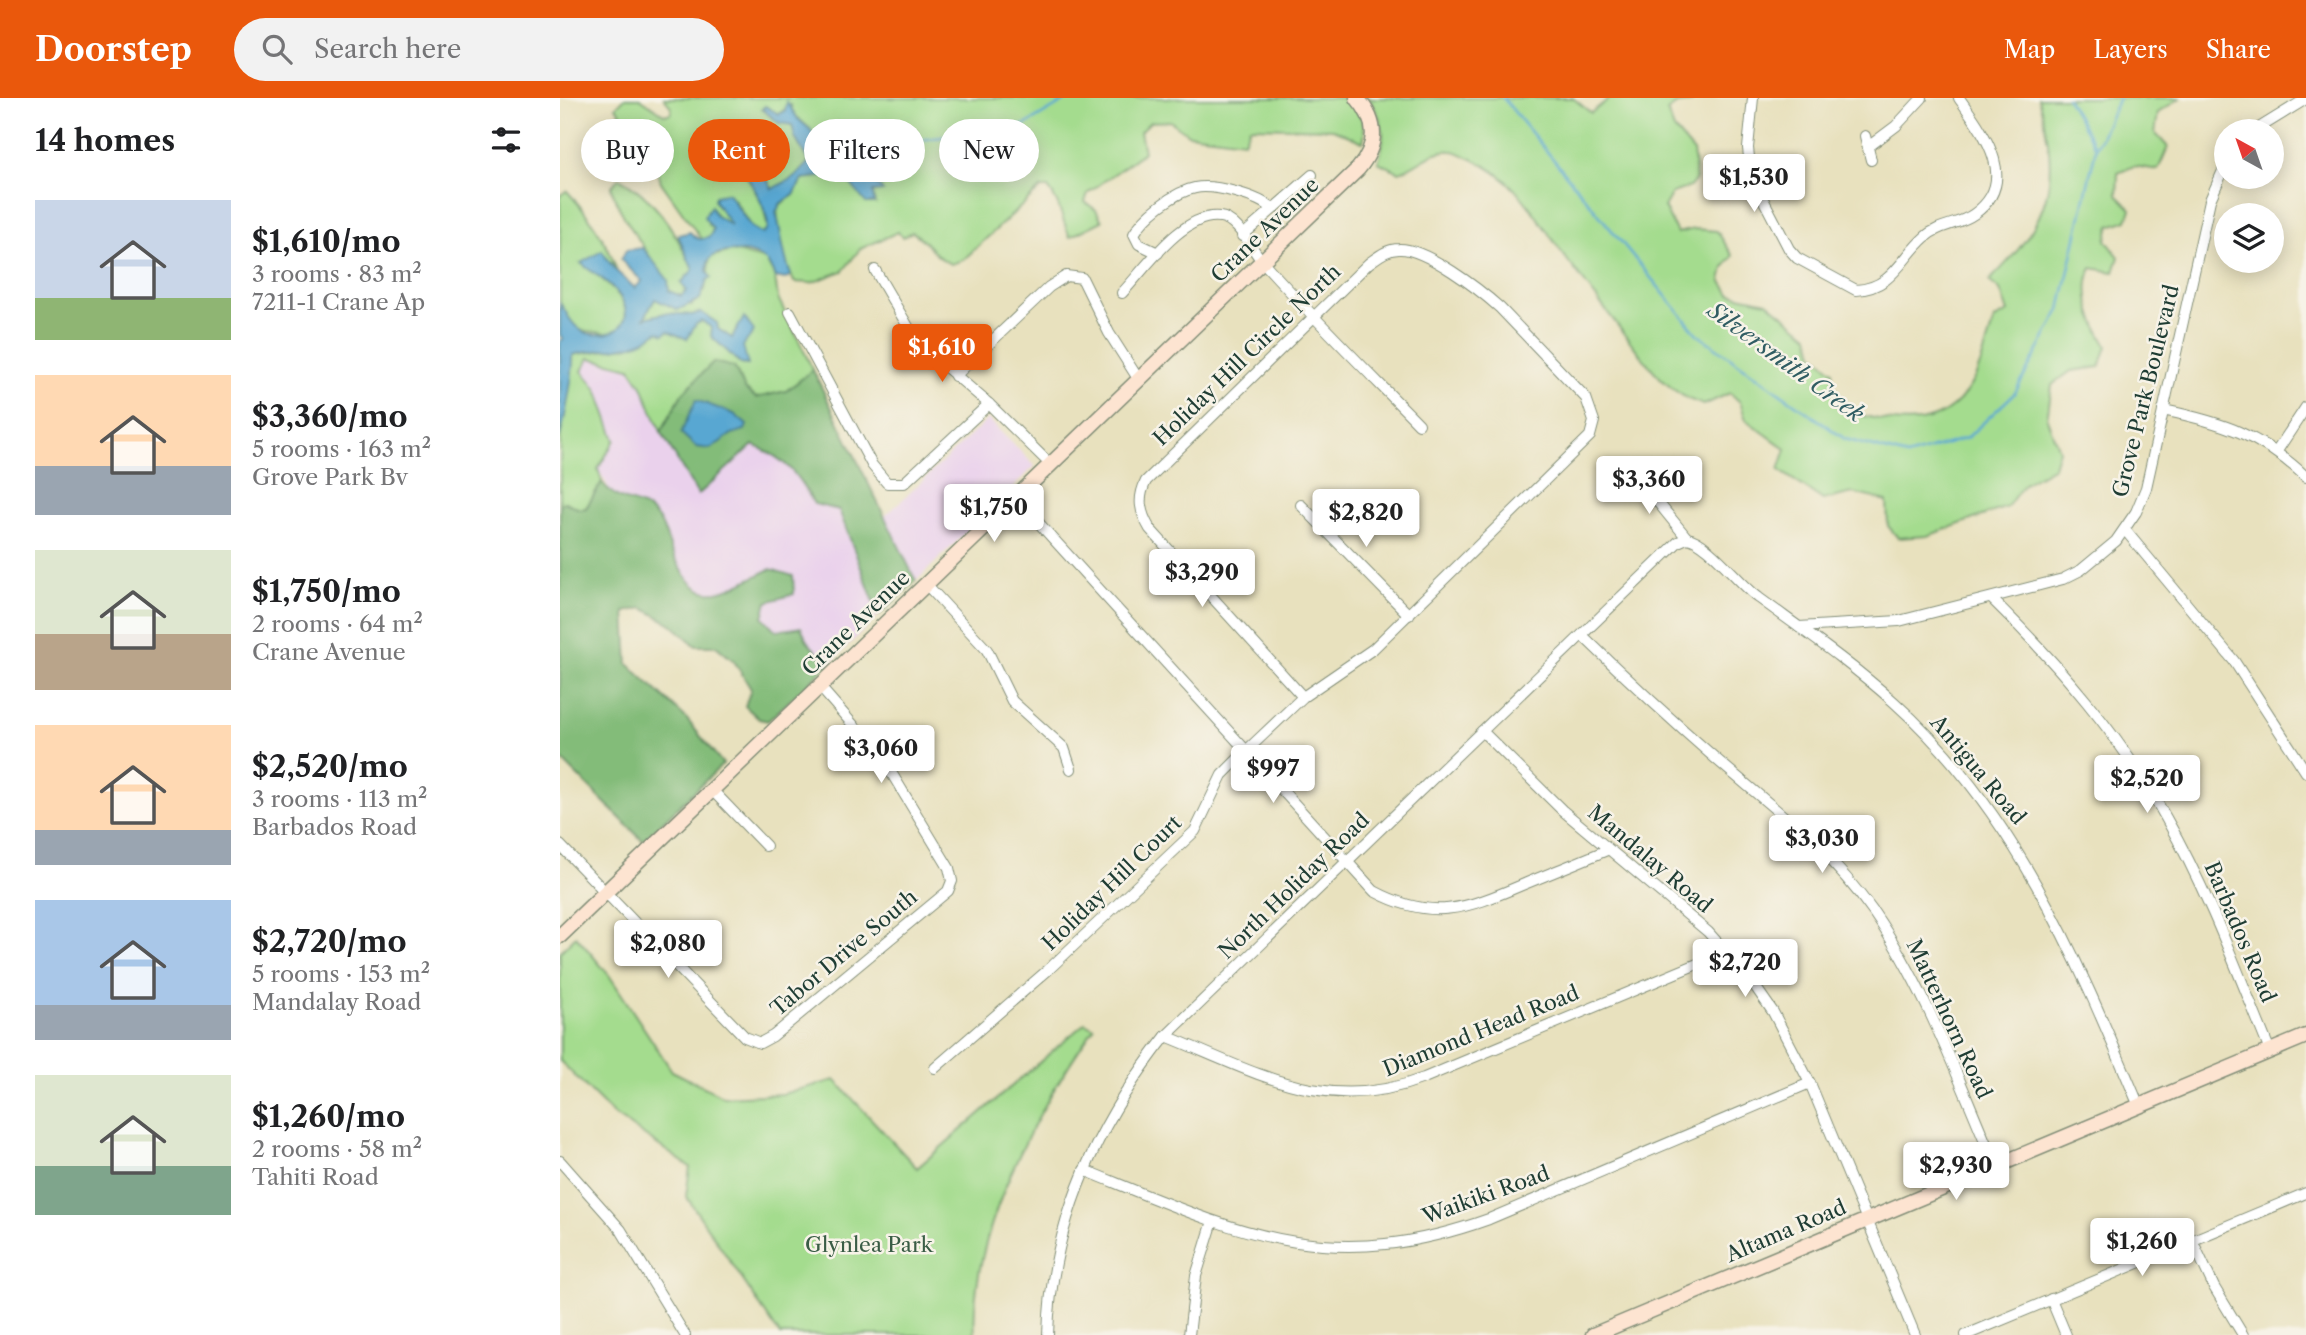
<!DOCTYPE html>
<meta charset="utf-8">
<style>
:root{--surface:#fff;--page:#f2f2f2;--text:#202124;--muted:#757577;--accent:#ea580c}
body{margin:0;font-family:"Libre Caslon Text",serif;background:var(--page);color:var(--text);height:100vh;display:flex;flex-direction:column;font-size:26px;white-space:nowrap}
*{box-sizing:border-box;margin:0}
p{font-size:23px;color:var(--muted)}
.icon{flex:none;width:38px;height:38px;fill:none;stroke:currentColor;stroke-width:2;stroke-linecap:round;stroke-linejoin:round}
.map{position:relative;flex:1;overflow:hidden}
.details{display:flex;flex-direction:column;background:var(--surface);width:560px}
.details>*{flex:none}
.guide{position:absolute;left:21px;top:21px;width:665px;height:63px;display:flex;gap:14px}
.needle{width:46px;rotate:320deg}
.tools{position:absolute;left:1654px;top:21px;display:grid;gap:14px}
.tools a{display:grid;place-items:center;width:70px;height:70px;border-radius:50%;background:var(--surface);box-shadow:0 4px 18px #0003;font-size:35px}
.price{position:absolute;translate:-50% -60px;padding:0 16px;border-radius:7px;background:#fff;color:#222;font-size:23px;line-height:46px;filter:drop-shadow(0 2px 4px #0008)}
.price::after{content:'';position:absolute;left:50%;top:42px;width:21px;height:16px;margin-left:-10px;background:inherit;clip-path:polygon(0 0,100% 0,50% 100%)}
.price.current{background:var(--accent);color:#fff}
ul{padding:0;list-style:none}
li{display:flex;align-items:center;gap:21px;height:175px;padding:0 35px}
li span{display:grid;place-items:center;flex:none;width:196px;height:140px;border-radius:0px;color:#555}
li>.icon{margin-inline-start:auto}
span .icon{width:84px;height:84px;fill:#fffc;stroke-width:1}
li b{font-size:30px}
h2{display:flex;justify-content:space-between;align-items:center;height:84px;padding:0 35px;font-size:30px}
.chip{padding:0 24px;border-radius:32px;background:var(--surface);box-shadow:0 4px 18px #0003;font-size:24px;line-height:63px}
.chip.current{background:var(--accent);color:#fff}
header{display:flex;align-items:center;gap:42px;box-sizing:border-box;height:98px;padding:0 35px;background:var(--accent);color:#fff}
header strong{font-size:33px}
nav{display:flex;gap:38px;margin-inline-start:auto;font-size:24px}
.search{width:490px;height:63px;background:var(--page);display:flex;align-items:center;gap:18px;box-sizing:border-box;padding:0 24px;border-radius:38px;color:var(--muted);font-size:26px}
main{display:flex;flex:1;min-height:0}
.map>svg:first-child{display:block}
.built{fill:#ead1ec}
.green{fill:#a4dc8e;stroke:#628c61;stroke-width:2}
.forest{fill:#83bc79;stroke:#517c56;stroke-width:2}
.water{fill:#59a7d2;stroke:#3c7283;stroke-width:2}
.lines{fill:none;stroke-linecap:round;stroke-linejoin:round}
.stream{stroke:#59a7d2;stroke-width:2.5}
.street-casing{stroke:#848f79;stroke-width:12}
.secondary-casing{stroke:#848f79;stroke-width:17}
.street{stroke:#fff;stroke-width:10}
.secondary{stroke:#fde4d1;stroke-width:14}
.labels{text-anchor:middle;stroke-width:5;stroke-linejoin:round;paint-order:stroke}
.street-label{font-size:21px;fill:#1f3d34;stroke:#f7f3e8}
.park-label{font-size:21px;fill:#3a5d46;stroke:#f7f3e8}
.water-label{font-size:23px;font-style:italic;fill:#305d63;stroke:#f7f3e8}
</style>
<header>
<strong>Doorstep</strong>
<div class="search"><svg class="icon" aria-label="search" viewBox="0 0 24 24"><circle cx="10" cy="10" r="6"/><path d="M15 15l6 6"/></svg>Search here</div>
<nav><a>Map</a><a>Layers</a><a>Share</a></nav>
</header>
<main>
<section class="details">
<h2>14 homes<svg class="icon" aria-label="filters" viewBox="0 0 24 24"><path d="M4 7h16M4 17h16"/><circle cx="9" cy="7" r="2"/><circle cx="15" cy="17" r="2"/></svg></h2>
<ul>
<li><span style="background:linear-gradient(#c9d6e8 70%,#8fb573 0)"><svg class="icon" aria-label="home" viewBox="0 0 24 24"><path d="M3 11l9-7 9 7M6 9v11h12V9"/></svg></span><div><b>$1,610/mo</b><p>3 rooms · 83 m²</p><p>7211-1 Crane Ap</p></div></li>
<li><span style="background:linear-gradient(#ffd9b3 65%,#9aa5b1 0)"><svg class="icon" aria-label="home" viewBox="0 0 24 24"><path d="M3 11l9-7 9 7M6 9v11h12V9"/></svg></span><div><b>$3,360/mo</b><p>5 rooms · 163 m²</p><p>Grove Park Bv</p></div></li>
<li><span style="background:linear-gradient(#dfe7d0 60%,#b9a48a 0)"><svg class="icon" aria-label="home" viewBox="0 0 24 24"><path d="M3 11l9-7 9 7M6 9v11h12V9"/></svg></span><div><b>$1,750/mo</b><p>2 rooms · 64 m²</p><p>Crane Avenue</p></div></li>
<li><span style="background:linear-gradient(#ffd9b3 75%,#9aa5b1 0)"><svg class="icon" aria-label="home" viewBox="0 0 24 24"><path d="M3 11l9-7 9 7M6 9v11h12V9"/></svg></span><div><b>$2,520/mo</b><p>3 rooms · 113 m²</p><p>Barbados Road</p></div></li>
<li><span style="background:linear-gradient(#a9c7e8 75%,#9aa5b1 0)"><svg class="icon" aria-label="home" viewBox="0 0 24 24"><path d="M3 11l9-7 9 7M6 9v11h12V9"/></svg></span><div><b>$2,720/mo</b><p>5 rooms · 153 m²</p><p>Mandalay Road</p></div></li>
<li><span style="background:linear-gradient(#dfe7d0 65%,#7fa58c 0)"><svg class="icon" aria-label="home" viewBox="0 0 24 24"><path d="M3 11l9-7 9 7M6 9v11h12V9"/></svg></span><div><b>$1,260/mo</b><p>2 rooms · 58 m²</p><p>Tahiti Road</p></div></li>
</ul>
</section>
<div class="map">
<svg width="1746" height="1237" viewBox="0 0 1746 1237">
<rect width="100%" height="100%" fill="#f7f3e8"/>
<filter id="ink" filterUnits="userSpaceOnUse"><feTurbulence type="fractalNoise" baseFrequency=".0143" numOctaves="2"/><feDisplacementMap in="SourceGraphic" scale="14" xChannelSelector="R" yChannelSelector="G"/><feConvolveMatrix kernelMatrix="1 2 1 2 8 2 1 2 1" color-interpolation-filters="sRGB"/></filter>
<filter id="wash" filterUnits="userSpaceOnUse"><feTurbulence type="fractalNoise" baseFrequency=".00686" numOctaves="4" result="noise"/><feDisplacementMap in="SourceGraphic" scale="28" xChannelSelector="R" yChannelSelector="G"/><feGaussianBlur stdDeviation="1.57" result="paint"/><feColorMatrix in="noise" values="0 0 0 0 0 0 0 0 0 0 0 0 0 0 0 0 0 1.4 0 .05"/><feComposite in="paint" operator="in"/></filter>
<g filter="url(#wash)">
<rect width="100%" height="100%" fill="#e8e1be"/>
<g class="built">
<path d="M29,260L70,270L82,288L101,334L138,396L193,347L219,358L239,379L254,405L279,412L319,517L268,567L247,543L241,529L216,534L203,519L211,471L156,496L141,493L123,478L97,419L83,408L54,399L38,371L22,273Z"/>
<path d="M428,321L475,368L356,483L324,419Z"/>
</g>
<g class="green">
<path d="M65,0H80L105,17L111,15V9L104,0H787C799,15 808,25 803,44L773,31L690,29L684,43L628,36L610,23L590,24L580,34L584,54L528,95L525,104L536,112L542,123L510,139C502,122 500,104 488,90H481L403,162L391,166C374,160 368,142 352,134L343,139L338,134L300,151L283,173L251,185L234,184L220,151L217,109L234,97L242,81L280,76L315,105L312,94L318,93L317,86C303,83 286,73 289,58L280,66L254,46L251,32L233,15L231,7L218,16L205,8L202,11L219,25L232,26L235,40L249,64L235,79L212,91L200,68L180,65L203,108L208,131L203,137L191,129L174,101L154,102L171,127L155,117L156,114L148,126L153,131L151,137L142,142L101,84L95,64L56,9Z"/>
<path d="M808,0H1013L1031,15L1050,0H1133L1132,4L1117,6L1107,13L1114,31L1133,53L1136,81L1130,89L1112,95L1104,109L1117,135L1134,131L1157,133L1173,158L1164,170L1161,182L1170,196L1207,204L1249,238L1254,256L1273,273V287L1292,315C1343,328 1388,334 1415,279C1424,261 1427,240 1435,221L1448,214L1440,192L1429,183C1491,123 1502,83 1478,0H1620L1598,15L1595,35L1608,49L1598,72L1574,68L1558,75L1557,97L1571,111L1567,122L1550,128L1546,142L1559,159L1554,174L1532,170C1520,196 1534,226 1547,248L1540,269L1511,273L1492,287L1487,321L1499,352L1494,369L1464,386L1447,409L1367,438L1338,440L1328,428L1327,403L1293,395L1263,402L1219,372L1226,351L1186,322L1180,304L1170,295L1144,307C1107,296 1088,266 1065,237C1044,209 1021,181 1000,152C974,115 955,80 912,61C906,59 898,53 892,53C872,50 857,69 839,74L818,64C827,38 824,22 808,0Z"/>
<path d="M59,80C94,98 118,137 133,172L121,185L127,193L121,199L109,193C93,155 63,128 51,89Z"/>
<path d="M7,93C28,116 49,146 58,176L52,165H21C42,180 89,212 52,236L19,232L5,218L0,205V97Z"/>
<path d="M172,153L206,162L215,179L218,200L253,272L226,293L196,300L185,291L174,269L122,296L101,334L82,288L70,270L29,260L22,273L37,291L55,342L38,371L42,384L26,410L19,411L5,404L0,407C0,380 0,352 1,326C2,303 15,280 12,257L67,249L98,233H108L127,241L136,226L142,223L152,230L151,238L181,266L187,267L176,232L172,240L158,231L157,225L141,214L132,217L106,215L84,220L95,201L132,207L145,192L150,159Z"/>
<path d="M16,838L49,877L112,973L164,999L222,996L275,982L357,1070L525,925L534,930C478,1009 408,1137 415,1237H220L126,1098L130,1069L53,1016L0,963V854Z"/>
</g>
<g class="forest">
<path d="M153,264L174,269L185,291L196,300L226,293L253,272L356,483L319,517L279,412L254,406C236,374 226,361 193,347L138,397L101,334L122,296Z"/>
<path d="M42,384C62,410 76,398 95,417C103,425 107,440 111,451C140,516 158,495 211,471L233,478L234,496L207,504L203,519L216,533L241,529L247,543L268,567L208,623L199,621L185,608L191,591L174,563L156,548H136L111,526L83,510L65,514L68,566L125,619L163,666L83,743L0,660V407L5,404L19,411L26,410Z"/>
</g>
<g class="water">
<path d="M227,4L238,21L251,32L255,46L280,65L289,58C283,80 316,80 323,93L313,94L314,105H306L290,85H284L280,76L242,81L234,97L221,105L216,114C222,136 222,154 231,177L225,181L215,179C212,172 209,164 202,160C189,152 155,149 148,164L147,173L151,180L147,182L140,201L118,212L95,201L84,220L106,215L132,217L141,214L157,225L158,231L172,240L184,219L194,233L183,248L188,267L181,266L151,238L152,230L142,223L136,226L127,241L108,233L104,236L98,233C74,255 41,249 13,257C14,273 5,322 0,339V243L3,241L0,237V205C7,214 8,222 18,230C34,245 81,234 61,200C52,184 34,177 21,165L42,153L54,171L75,190L82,183L61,162L66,152L83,150L108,182L109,193L121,198L127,193L121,185L133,172L118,137L130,134C138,143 141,143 151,137L153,131L144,119L151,108L155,117L171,127L154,102L155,98L168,95L191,129L203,136L208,130C208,113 191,81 179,69L180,65L200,68L212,91L235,79L249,64L235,40L232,27L219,25L202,11L205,8L219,16L225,13Z"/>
<path d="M136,302L174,316L187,327L185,332L172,336L150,351L136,349L121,335Z"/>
</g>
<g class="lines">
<g class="stream">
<path d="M943,0L1137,236L1285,341L1347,358L1407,340L1455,295L1500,212L1536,50L1507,0"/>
<path d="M1536,50L1559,0"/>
<path d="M290,58L340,45L465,27L510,0"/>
</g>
</g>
</g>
<g filter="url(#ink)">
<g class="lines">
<g class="street-casing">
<g id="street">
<path d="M1193,0L1188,50L1191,78L1229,151L1237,160L1296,192C1333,190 1341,160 1365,139C1379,126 1399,127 1414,116C1461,83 1423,34 1399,0"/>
<path d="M1694,33L1746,1"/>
<path d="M1305,38L1311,62"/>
<path d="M1308,49L1336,28L1362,0"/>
<path d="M682,138L752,77"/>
<path d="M598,155L579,146L574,136C584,118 614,94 635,90C654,86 699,98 712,111"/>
<path d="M315,172L357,244L429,306L491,367"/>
<path d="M562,195C585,171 623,114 660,119C677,120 692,152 703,164C753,220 807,273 859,326"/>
<path d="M230,214L312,367L327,385H344L429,306"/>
<path d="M395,278L489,189L506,178L522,180L549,235L579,282"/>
<path d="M1603,312C1661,324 1702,337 1746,379"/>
<path d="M1717,353L1746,309"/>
<path d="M1075,376L1127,440"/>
<path d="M456,400L814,793C872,824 906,811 962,787C991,775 1019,764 1047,752"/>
<path d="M741,407L849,517"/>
<path d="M1565,432L1674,563L1746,674"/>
<path d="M1127,440C1147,442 1180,487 1199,500C1244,533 1292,566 1334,604C1456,713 1517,861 1579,1008"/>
<path d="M366,486L427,552L452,603L504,650L511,671"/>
<path d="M1431,500C1498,566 1561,638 1606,720C1648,794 1678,875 1710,953"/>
<path d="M1239,529L1339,523L1503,481L1521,472L1556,443L1576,414L1586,390L1650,102L1666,66"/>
<path d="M1022,537C1065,579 1109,620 1155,660C1214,711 1267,749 1314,815C1367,892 1399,984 1436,1069"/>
<path d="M922,633L1002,712L1148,834L1190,881L1213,914L1250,985L1355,1237"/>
<path d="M152,692L206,748"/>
<path d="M0,747L185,939L200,945L213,938L388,793L392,783L389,770L323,661L260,589"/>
<path d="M606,938C696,974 766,1018 864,980L1166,854"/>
<path d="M375,970L488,872L635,733L662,677L685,654L743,599L813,551L1030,338L1034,323L1026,300L940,210C920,192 866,150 839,151C827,151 819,158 809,165L586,383C577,401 580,414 590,431L743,599"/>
<path d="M0,1063L61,1132L125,1237"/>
<path d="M524,1072C675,1133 765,1180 929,1121L1250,985"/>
<path d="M1632,1142L1654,1189L1683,1237"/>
<path d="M1491,1201L1506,1237"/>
<path d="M488,1237C491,1125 537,1025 606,938L1118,444L1127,440"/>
<path d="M629,1237L636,1178L653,1123"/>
<path d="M1406,1237L1746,1095"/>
</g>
</g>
<g class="secondary-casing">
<g id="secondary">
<path d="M0,838L798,71C818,47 818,24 797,0"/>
<path d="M1033,1237L1746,938"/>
</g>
</g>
<use href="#street" class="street"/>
<use href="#secondary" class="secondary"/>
</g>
</g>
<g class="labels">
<g class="street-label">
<text transform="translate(705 132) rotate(-44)" y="7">Crane Avenue</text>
<text transform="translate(687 257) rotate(-44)" y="7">Holiday Hill Circle North</text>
<text transform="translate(1586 293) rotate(-76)" y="7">Grove Park Boulevard</text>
<text transform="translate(296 525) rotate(-44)" y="7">Crane Avenue</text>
<text transform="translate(1418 672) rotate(50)" y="7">Antigua Road</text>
<text transform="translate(1090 761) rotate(40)" y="7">Mandalay Road</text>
<text transform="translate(552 785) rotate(-44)" y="7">Holiday Hill Court</text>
<text transform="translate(734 788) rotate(-44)" y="7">North Holiday Road</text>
<text transform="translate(1680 834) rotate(67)" y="7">Barbados Road</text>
<text transform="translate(284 855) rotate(-40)" y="7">Tabor Drive South</text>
<text transform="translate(1389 921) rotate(65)" y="7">Matterhorn Road</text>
<text transform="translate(921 933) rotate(-22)" y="7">Diamond Head Road</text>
<text transform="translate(926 1097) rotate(-20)" y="7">Waikiki Road</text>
<text transform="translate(1226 1133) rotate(-23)" y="7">Altama Road</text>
</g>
<g class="park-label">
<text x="309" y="1154">Glynlea Park</text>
</g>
<g class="water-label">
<text transform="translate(1226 264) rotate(36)" y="8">Silversmith Creek</text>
</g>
</g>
</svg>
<div class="tools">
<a><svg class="needle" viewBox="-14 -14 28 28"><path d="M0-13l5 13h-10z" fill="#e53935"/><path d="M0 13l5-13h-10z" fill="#757577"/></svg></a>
<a><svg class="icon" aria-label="layers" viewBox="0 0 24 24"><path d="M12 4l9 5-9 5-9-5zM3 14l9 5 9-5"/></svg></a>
</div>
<b class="price" style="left:1194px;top:116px">$1,530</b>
<b class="price current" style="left:382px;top:286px">$1,610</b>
<b class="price" style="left:1089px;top:418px">$3,360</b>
<b class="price" style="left:434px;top:446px">$1,750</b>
<b class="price" style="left:806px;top:451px">$2,820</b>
<b class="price" style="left:642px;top:511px">$3,290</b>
<b class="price" style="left:321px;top:687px">$3,060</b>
<b class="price" style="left:713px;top:707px">$997</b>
<b class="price" style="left:1587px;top:717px">$2,520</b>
<b class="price" style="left:1262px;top:777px">$3,030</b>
<b class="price" style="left:108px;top:882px">$2,080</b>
<b class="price" style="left:1185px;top:901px">$2,720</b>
<b class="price" style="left:1396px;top:1104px">$2,930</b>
<b class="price" style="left:1582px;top:1180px">$1,260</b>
<div class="guide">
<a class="chip">Buy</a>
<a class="chip current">Rent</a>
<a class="chip">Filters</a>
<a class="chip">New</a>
</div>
</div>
</main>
